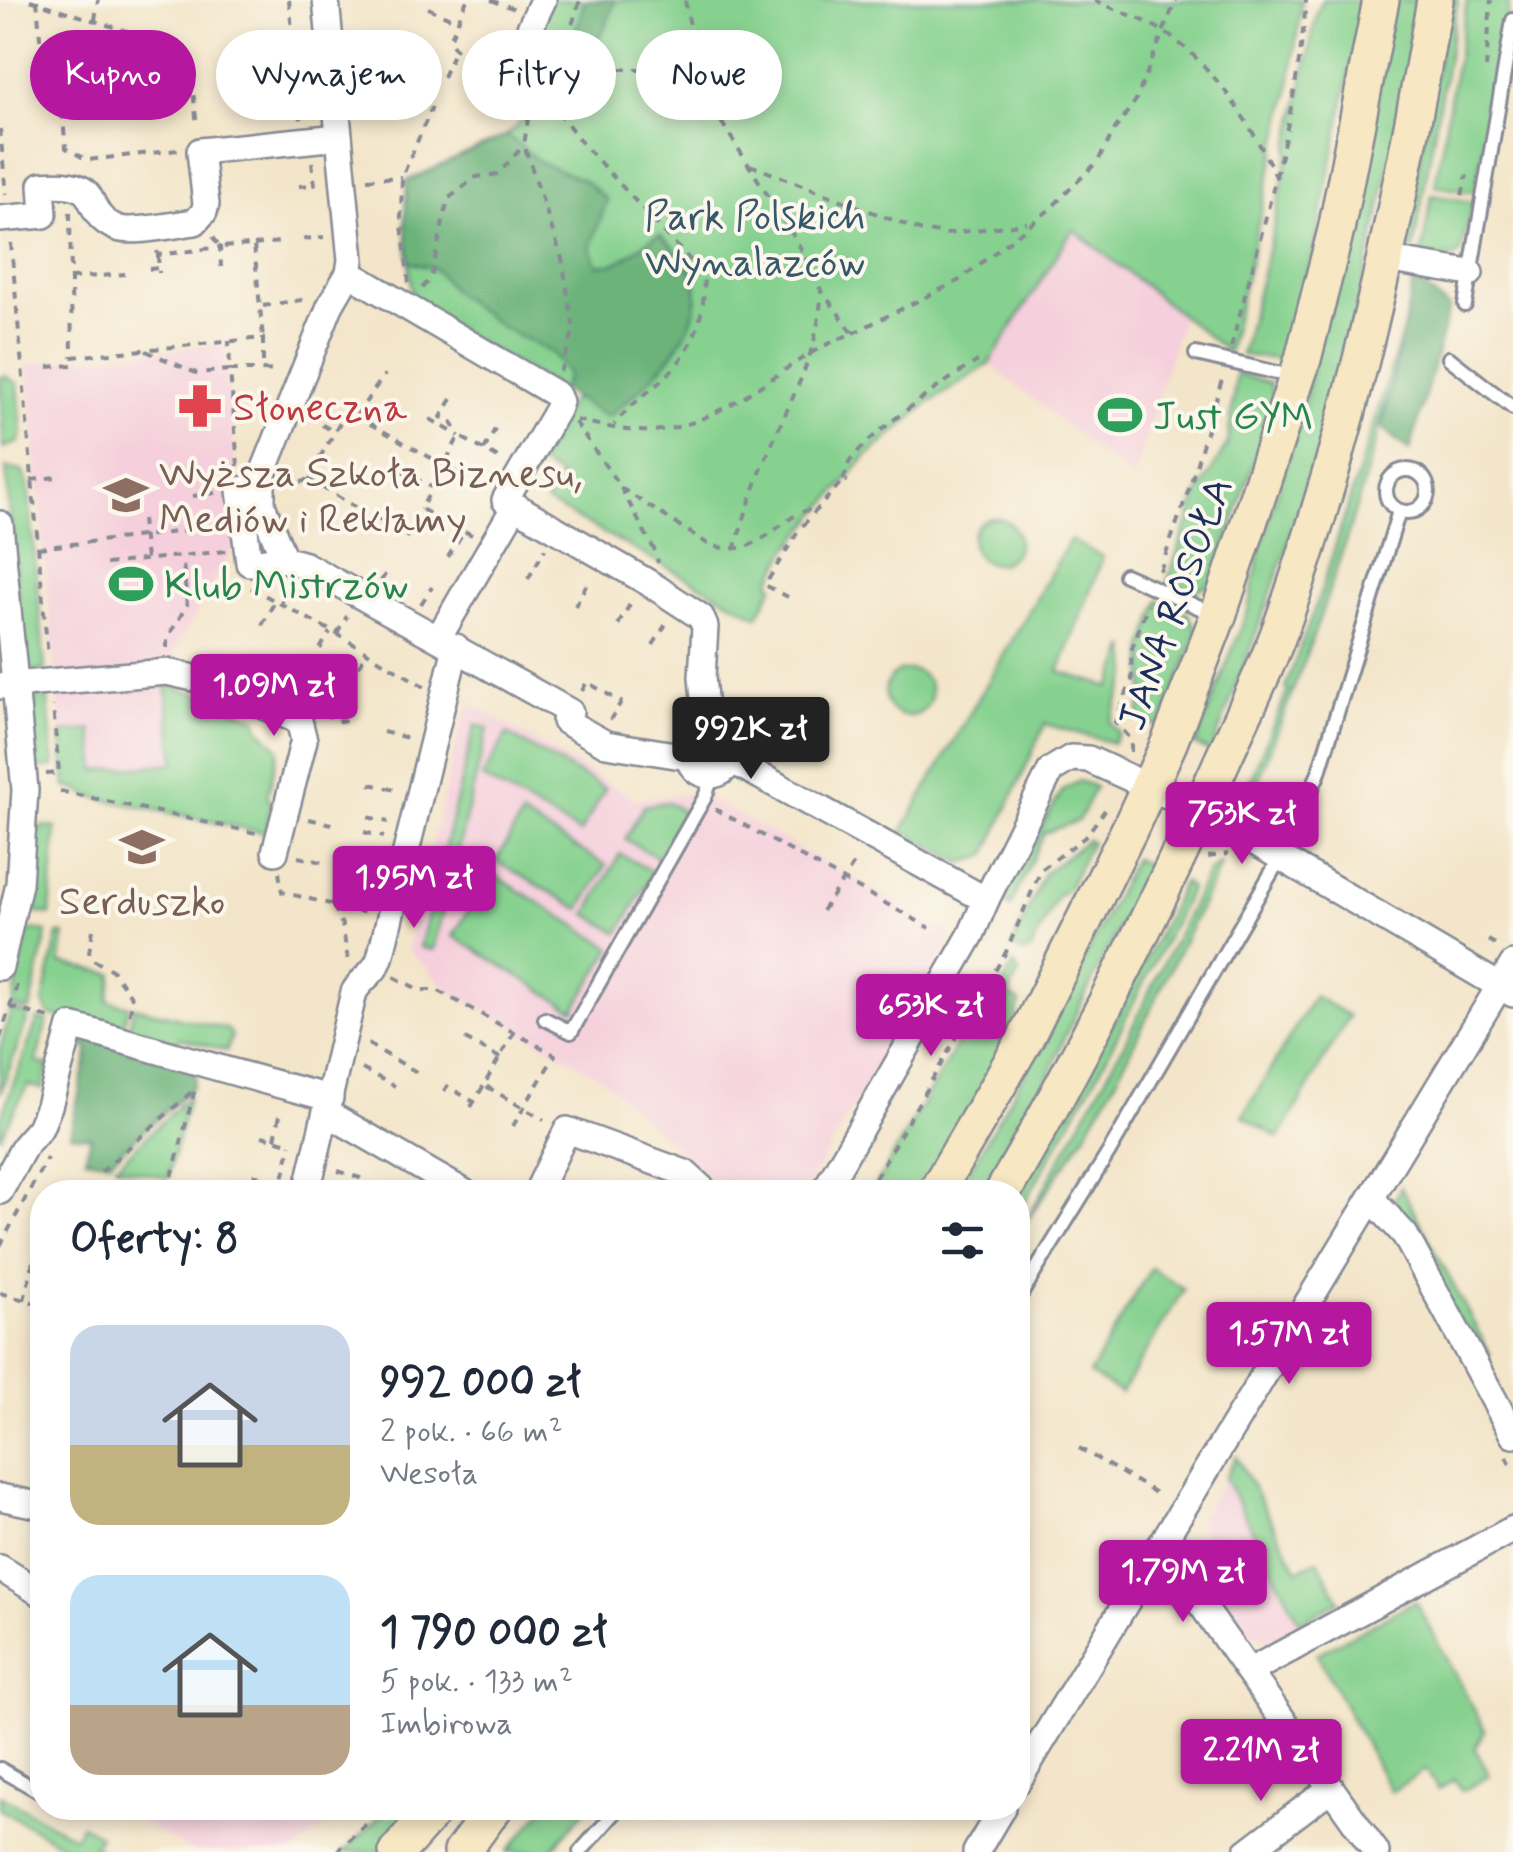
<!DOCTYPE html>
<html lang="pl">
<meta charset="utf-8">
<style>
:root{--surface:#fff;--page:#f6f6f7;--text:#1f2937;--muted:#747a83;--accent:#b5179e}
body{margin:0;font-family:Mynerve,sans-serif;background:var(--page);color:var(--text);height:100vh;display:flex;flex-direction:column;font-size:38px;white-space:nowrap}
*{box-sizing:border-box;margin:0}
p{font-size:32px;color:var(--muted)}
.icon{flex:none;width:55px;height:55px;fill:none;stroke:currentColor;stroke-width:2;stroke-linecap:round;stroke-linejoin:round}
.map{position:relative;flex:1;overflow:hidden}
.details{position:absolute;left:30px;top:1180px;width:1000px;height:640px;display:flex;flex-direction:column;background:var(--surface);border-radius:40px;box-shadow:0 5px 15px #0003}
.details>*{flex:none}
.banner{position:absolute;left:30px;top:30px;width:1000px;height:90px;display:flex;gap:20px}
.price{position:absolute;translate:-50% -85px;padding:0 22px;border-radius:10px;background:var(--accent);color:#fff;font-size:32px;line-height:65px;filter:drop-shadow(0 2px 5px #0008)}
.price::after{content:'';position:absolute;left:50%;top:60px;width:30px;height:22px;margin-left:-15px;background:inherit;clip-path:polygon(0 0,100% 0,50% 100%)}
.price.on{background:#222;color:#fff}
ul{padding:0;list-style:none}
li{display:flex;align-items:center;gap:30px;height:250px;padding:0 40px}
li span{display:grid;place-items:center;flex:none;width:280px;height:200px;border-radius:30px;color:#555}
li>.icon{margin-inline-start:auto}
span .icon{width:120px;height:120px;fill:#fffc;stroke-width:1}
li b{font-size:42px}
h2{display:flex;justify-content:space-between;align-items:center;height:120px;padding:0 40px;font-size:42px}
.pill{padding:0 35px;border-radius:45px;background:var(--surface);box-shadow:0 5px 15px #0003;font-size:35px;line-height:90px}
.pill.on{background:var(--accent);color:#fff}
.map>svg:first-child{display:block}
.built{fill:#f5cfdb}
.green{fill:#86d18f;stroke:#508076;stroke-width:2.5}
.forest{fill:#6cb37a;stroke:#44716c;stroke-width:2.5}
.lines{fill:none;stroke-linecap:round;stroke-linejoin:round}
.lane-casing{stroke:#878a94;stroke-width:18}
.street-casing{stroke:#878a94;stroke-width:30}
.secondary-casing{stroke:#878a94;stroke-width:40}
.path{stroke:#878a94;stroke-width:4;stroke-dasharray:8 8;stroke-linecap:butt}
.lane{stroke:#fff;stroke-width:12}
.street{stroke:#fff;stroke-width:25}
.secondary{stroke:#f7e8c3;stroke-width:35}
.path-bridge{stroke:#878a94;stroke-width:4;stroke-dasharray:8 8;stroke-linecap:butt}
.labels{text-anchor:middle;stroke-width:8;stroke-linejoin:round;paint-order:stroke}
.park-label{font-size:40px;fill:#36586a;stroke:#fbf7ec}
.health-label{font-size:40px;fill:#be3a42;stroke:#fbf7ec;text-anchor:start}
.leisure-label{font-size:40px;fill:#27864d;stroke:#fbf7ec;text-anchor:start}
.education-label{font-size:40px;fill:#785e54;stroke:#fbf7ec;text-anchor:start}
.street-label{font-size:40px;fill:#1b2f5e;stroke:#fbf7ec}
</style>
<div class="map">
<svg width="1513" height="1852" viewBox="0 0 1513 1852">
<rect width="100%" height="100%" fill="#fbf7ec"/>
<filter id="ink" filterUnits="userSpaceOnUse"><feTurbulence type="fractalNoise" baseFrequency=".01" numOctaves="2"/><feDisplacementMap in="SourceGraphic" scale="20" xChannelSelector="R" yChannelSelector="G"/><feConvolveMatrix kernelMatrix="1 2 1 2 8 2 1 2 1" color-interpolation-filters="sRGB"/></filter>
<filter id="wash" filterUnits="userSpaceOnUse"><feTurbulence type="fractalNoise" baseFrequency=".0048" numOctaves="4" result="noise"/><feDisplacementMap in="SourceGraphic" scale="40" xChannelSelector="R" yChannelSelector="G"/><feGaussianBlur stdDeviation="2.25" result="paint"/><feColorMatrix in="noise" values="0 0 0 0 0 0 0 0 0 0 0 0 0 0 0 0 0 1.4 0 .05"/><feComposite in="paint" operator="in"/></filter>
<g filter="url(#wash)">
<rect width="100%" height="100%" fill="#f3e5c9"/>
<g class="built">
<path d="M1073,228L1182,317L1133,479L989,364Z"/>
<path d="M224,344L237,485L238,540L174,651L166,685L176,763L97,771L92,731L61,733L27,364Z"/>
<path d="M471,704L635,799L699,793L953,934L804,1192H721L601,1077L451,992L407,949L462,720Z"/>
<path d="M1225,1478L1300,1622L1270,1639L1246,1633L1205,1574L1200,1518Z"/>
<path d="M117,1808H346L294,1852H192Z"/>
</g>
<g class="green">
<path d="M551,0H1302L1289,93L1228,352L1073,229L989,364L926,405L866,457L788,549L770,582L774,585L758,616L546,502L560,476L538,464L573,397L413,305L405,219L407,181L507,135L519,125L524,86L517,78Z"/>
<path d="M1322,0H1364L1315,246L1288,356L1277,359L1241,355L1272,235L1316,16Z"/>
<path d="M1393,0H1422C1396,139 1368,278 1329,415C1296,529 1254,641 1211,752L1195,745L1248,610L1262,541L1303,410Z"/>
<path d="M1449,0H1458L1413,250L1408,247L1406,236Z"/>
<path d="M1467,0H1510L1475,193L1435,186Z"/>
<path d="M1432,195L1473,202L1461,253L1451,258L1421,256Z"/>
<path d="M1404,327C1368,491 1312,647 1249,802L1277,818L1269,823L1249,810L1244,794L1288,690L1285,688L1321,592Z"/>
<path d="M1236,374L1270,383L1275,399L1213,583L1192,592L1167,582L1198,494L1228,443Z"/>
<path d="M5,376L18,384L22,433L19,442L3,448L0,377Z"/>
<path d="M6,468L22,471L28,483L45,670L33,672L27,669L22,654Z"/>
<circle cx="995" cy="541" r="23"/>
<path d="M1070,540L1103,557L1059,672L1111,687L1127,646L1129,674L1110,722L1119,733L1113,743L1045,724L986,856L962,863L902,831Z"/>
<path d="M1159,601L1187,613L1198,631L1163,722L1155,726L1140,720L1139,711L1144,696V647Z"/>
<circle cx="908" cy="693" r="23"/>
<path d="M166,685L199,694L257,719L259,728L279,749L267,798L272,802L266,833L88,796L80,790L66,787L61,733L92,730L97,771L175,763Z"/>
<path d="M47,692L54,767L34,769L29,714L40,693Z"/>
<path d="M475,725L488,728L433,950L420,947Z"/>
<path d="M507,734L605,789L580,833L482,778Z"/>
<path d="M1079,781L1095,787L1078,821L1044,833L1010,907L999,898L1063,790Z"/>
<path d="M668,802L684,812L658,858L625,839L644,806Z"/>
<path d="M522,816L606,865L580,909L496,861Z"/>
<path d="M43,826L56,828L50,915L32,912L30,905L36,832Z"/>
<path d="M1087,840L1091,842L1068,888L1057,897L1030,951L1023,953L1012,947L1044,873Z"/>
<path d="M620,854L653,872L619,933L587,914Z"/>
<path d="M1134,859L1149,866L1064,1038L1039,1103L985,1192H957L1050,1028Z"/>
<path d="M1222,862L1118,1076L1084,1136L1022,1228L1122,1048L1208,872Z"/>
<path d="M491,873L612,948L574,1010L453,936Z"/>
<path d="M1183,882L1190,888L1188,894L1100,1070L1018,1214C1017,1181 1054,1135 1071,1104C1110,1031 1148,957 1183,882Z"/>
<path d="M33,930L47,932L30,1010L13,1007L25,935Z"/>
<path d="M58,934H65L60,963L113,974L108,1001L129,1006L121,1033L49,1015L43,1002Z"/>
<path d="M1014,964L1019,973L1008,995L1020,1002L1007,1047L920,1192H872L973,1016L982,1020Z"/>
<path d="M1314,996L1349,1016L1279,1138L1243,1116Z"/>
<path d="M134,1007L227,1029L232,1035L227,1051L180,1038L172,1047L128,1031Z"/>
<path d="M11,1010L29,1015L0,1094V1047Z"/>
<path d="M38,1019L47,1021L36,1062L49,1066L42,1089L28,1085L0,1137V1119Z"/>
<path d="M188,1097L168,1178L116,1166Z"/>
<path d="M1401,1187L1490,1354L1481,1358L1391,1205Z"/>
<path d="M1151,1268L1184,1289L1121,1393L1089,1374Z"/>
<path d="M1236,1456L1298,1570L1318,1560L1339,1601L1300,1622L1225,1478Z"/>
<path d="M1415,1601L1485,1730L1475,1748L1489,1776L1462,1791L1455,1779L1438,1790L1426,1769L1391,1792L1317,1654Z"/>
<path d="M0,1795L74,1837L81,1825L100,1835L93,1847L102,1852H74L0,1809Z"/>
<path d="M389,1808H419L380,1852H344Z"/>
<path d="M545,1808H587L549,1852H507Z"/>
</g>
<g class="forest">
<path d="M585,0H615C607,26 601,47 570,49Z"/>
<path d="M507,135L541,163L584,180L607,200L590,248L597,264C623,270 637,243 660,235C671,246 684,256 691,270C717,323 644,389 607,417L562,391L568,373L552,353L501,327L455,293L435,269L409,262L405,219L407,181Z"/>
<path d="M1414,279L1449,308L1410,451L1382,428Z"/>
<path d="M86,1036L197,1070L193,1086L109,1162L85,1158L91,1137L70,1134L89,1049L78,1045Z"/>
</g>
</g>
<g filter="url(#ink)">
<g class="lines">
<g class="lane-casing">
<g id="lane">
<path d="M1465,305L1513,20"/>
<path d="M1196,354L1295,377"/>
<path d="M1449,358L1513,408"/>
<circle cx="1407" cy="491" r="21"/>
<path d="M1125,575L1216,615"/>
<path d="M545,1019L571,1032L705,797L713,775"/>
<path d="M1018,1299L1109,1152L1280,858L1318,775L1399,511"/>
<path d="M0,1769L42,1793"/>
<path d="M68,1808H69"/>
<path d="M580,1852L619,1808"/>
</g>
</g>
<g class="street-casing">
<g id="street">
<path d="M326,0L351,260L349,273L330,306L262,476V505L284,559L305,565L570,712L565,721L606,744L688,757"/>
<path d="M529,30L543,0"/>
<path d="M0,219L44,215L42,185C110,179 77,212 117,228C132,234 177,224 195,222L204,212L206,204L200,151L339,137"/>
<path d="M1385,259L1470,273"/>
<path d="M349,273L557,395L560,402L557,410L505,500L649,583L701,617L705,627L702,677L707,730"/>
<path d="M260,488L240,490L249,563L284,559"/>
<path d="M0,524L25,790L19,884L0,967"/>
<path d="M439,637L515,506"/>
<path d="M0,686L167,672L203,680L299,721L304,740L275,852"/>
<circle cx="710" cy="753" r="22"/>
<path d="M731,760L986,900L1051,770L1071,758L1088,759L1200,810L1513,994"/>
<path d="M327,1113L464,1192"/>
<path d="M0,1191L25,1145L40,1128L49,1106L71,1026C158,1050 243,1076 330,1098"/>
<path d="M307,1192L354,992C361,979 376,972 380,958L456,647"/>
<path d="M537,1192L567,1130L685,1173L706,1192"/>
<path d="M824,1192L971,935L986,900"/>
<path d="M1372,1199L1405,1235L1513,1435"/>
<path d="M0,1497L42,1506"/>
<path d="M1160,1546L1376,1852"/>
<path d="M0,1568L42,1594"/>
<path d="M1250,1671L1513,1529"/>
<path d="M1018,1781L1513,964"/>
<path d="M976,1852L1002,1808"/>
<path d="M1247,1852L1331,1788"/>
</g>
</g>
<g class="secondary-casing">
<g id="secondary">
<path d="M936,1192L1025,1039L1130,828L1169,743L1218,616L1303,359L1336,230L1381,0"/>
<path d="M1003,1192C1083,1054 1153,914 1219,768C1241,718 1267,669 1285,616C1355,416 1399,209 1435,0"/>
<path d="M397,1852L436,1808"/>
<path d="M462,1852L494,1808"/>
</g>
</g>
<g class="path">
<path d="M30,0L179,48L190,61L197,127"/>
<path d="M37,0L43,74L58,73L66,148L87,160L178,150"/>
<path d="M289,0L301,120"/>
<path d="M467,0L450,39L455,49L497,66"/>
<path d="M491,0L515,9"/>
<path d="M1094,0C1116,11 1144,18 1164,32C1217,67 1254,129 1280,185"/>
<path d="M428,8L457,21"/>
<path d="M95,20L98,0"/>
<path d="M351,35L390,51"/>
<path d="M259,38L305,34"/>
<path d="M1486,68L1491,0"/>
<path d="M443,77L455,49"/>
<path d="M539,86L581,142L703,274C707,309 696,343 672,370C654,390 630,403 614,425"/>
<path d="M487,90L509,39"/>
<path d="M273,99L298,96"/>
<path d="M551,103L592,69H698"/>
<path d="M0,129L6,194"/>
<path d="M312,162L315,185L323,184"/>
<path d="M750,165L919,230L946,234L1027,223"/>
<path d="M367,179L402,177"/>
<path d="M299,186L315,185"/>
<path d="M1462,195L1467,175"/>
<path d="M70,212L72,357"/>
<path d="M213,237L220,247L254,245L263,338"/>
<path d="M303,239L324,237"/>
<path d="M11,243L48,657"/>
<path d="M254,245L279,242"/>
<path d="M157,251L158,255L220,247L221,267"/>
<path d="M158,255L159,273"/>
<path d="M149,269L159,268"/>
<path d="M71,278L125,274"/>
<path d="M409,283L401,217L402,177L432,107"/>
<path d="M422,288L431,278L448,199L476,177L498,174L524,145"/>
<path d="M263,306L308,299"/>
<path d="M853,333L958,281L1049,210L1098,161L1115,129L1136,100L1176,0"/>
<path d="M1231,347C1261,234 1297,117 1306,0"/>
<path d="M146,351L196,373L230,370L229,341"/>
<path d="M48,367L72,365V357L263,338V370L278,371"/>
<path d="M560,372L574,330L562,259L524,145L529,112L539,86L571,28L580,0"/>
<path d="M452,399L441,417L452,422L459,436"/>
<path d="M356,416L385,374"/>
<path d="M308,417L335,432"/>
<path d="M430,419L459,436"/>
<path d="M576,420C596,424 617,430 637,431C703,435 759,384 811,353C825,345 839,339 853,333L821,290L798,243L717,115L701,83L685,0"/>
<path d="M575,422L621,488L656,553L658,563"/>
<path d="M484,450L497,425"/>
<path d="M238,466L230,370H263"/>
<path d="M400,470L431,487"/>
<path d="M308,479L355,507"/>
<path d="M31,480L56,477"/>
<path d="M843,480C846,475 846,470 848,465C857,442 953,375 978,361"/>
<path d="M285,484L306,481L347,411L467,478"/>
<path d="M621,488L708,544C763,564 777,511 819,508"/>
<path d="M193,496L215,493"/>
<path d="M378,519L408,534"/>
<path d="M472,535L421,509L459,436L500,459"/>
<path d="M406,538L421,509"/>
<path d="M38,548L220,527"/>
<path d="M734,550C745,515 756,480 771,446C793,394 821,348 821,290"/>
<path d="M448,557L464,531"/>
<path d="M106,564L226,551"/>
<path d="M1160,571L1190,486L1223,376"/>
<path d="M528,579L545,549"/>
<path d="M381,581L389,568"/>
<path d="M251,588L337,634L425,687"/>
<path d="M788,597L765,585L799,530L843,480L848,481"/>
<path d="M281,603L292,586"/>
<path d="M421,604L432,587"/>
<path d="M575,606L590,578"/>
<path d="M262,625L274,603"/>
<path d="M618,625L633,599"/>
<path d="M337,634L347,616"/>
<path d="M653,645L666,624"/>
<path d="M167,648V639L187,605L183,563"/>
<path d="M320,649L330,632"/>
<path d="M582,691L587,682L621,702L610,720"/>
<path d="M319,713L333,708L367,653"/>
<path d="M324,713L336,721L352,722"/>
<path d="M383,732L408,738"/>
<path d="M1131,752V739L1115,722L1132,680L1131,651L1148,604"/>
<path d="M46,774L59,773L53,706"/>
<path d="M370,784L400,791"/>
<path d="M60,791L256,833"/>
<path d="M715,809L930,928"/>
<path d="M368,817L388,822"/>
<path d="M309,819L332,824"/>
<path d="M364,832L384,837"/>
<path d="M298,857L322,862"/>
<path d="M1208,857L1228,854"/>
<path d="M279,872L282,892L370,914"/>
<path d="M354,873L374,877"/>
<path d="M334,906L342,925L348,959"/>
<path d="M822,911L855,862"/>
<path d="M93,930L89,952L93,960L112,970L133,999L129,1016"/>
<path d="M1488,940L1499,946"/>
<path d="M394,977L420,990H437L555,1055L513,1126"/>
<path d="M10,1007L49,1018"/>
<path d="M514,1032L484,1085L544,1120"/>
<path d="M0,1038L17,985"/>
<path d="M465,1039L500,1058"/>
<path d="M368,1044L420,1074"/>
<path d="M362,1069L395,1086"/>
<path d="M444,1091L447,1086L474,1102"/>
<path d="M471,1107L484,1085"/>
<path d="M262,1136L293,1144"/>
<path d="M275,1139L281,1110"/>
<path d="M338,1171L360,1178L381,1192"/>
<path d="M101,1172L195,1089"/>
<path d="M253,1175L282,1182"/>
<path d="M564,1186L578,1192"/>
<path d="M112,1192L115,1175"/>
<path d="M168,1192L196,1085"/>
<path d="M280,1192L291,1144"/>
<path d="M867,1192L1006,952L1041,870L1085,837L1105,810"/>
<path d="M0,1246L47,1158"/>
<path d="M0,1293L42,1305"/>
<path d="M24,1300L34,1259L42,1261"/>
<path d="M36,1416L40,1417L42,1405"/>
<path d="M1079,1448L1161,1496"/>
<path d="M1506,1457L1513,1470"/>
<path d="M354,1808L360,1813"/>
<path d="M337,1852L383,1808"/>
</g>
<use href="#lane" class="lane"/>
<use href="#street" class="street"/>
<use href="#secondary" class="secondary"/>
<path class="path-bridge" d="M142,519L146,560"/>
</g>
</g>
<defs>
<g id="pharmacy-bare" transform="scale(3.45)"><path d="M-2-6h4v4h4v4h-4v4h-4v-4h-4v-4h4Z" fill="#e0444e" stroke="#fbf7ec" stroke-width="2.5" paint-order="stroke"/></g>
<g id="stadium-bare" transform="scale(3.45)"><path d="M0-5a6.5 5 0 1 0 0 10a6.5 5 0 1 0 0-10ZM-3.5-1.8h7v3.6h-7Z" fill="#2e9e5b" stroke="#fbf7ec" stroke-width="2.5" paint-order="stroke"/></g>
<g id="university-bare" transform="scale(3.45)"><path d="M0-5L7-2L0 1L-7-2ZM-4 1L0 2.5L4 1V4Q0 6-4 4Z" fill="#8d6e63" stroke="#fbf7ec" stroke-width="2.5" paint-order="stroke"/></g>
<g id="school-bare" transform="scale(3.45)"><path d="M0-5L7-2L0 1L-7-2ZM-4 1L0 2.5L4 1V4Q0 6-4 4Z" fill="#8d6e63" stroke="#fbf7ec" stroke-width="2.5" paint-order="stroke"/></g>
</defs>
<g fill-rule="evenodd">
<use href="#pharmacy-bare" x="200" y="406"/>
<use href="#stadium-bare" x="1120" y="415"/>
<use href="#university-bare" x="126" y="495"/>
<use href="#stadium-bare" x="131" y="584"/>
<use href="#school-bare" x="142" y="847"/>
</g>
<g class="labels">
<g class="park-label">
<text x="755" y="229">Park Polskich<tspan x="755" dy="46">Wynalazców</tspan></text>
</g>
<g class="health-label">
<text x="233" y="420">Słoneczna</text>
</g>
<g class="leisure-label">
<text x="1153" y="429">Just GYM</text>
<text x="164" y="598">Klub Mistrzów</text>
</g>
<g class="education-label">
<text x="159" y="486">Wyższa Szkoła Biznesu,<tspan x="159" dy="46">Mediów i Reklamy</tspan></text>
<text x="142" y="914" text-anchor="middle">Serduszko</text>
</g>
<g class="street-label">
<text transform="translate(1174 603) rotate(-70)" y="14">JANA ROSOŁA</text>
</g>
</g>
</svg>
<b class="price" style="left:274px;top:739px">1.09M zł</b>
<b class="price on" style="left:751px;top:782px">992K zł</b>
<b class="price" style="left:1242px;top:867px">753K zł</b>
<b class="price" style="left:414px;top:931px">1.95M zł</b>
<b class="price" style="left:931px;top:1059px">653K zł</b>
<b class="price" style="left:1289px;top:1387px">1.57M zł</b>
<b class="price" style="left:1183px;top:1625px">1.79M zł</b>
<b class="price" style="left:1261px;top:1804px">2.21M zł</b>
<div class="banner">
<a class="pill on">Kupno</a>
<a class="pill">Wynajem</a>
<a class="pill">Filtry</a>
<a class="pill">Nowe</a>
</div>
<section class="details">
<h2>Oferty: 8<svg class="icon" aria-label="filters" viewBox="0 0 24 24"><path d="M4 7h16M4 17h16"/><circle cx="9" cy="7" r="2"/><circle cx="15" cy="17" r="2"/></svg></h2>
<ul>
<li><span style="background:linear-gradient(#c9d6e8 60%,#c2b280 0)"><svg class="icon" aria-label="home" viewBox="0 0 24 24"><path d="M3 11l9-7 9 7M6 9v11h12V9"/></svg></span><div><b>992 000 zł</b><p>2 pok. · 66 m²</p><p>Wesoła</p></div></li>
<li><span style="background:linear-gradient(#bfe0f5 65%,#b9a48a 0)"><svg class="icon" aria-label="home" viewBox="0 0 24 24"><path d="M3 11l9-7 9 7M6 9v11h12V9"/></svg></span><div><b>1 790 000 zł</b><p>5 pok. · 133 m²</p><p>Imbirowa</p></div></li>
</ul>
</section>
</div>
